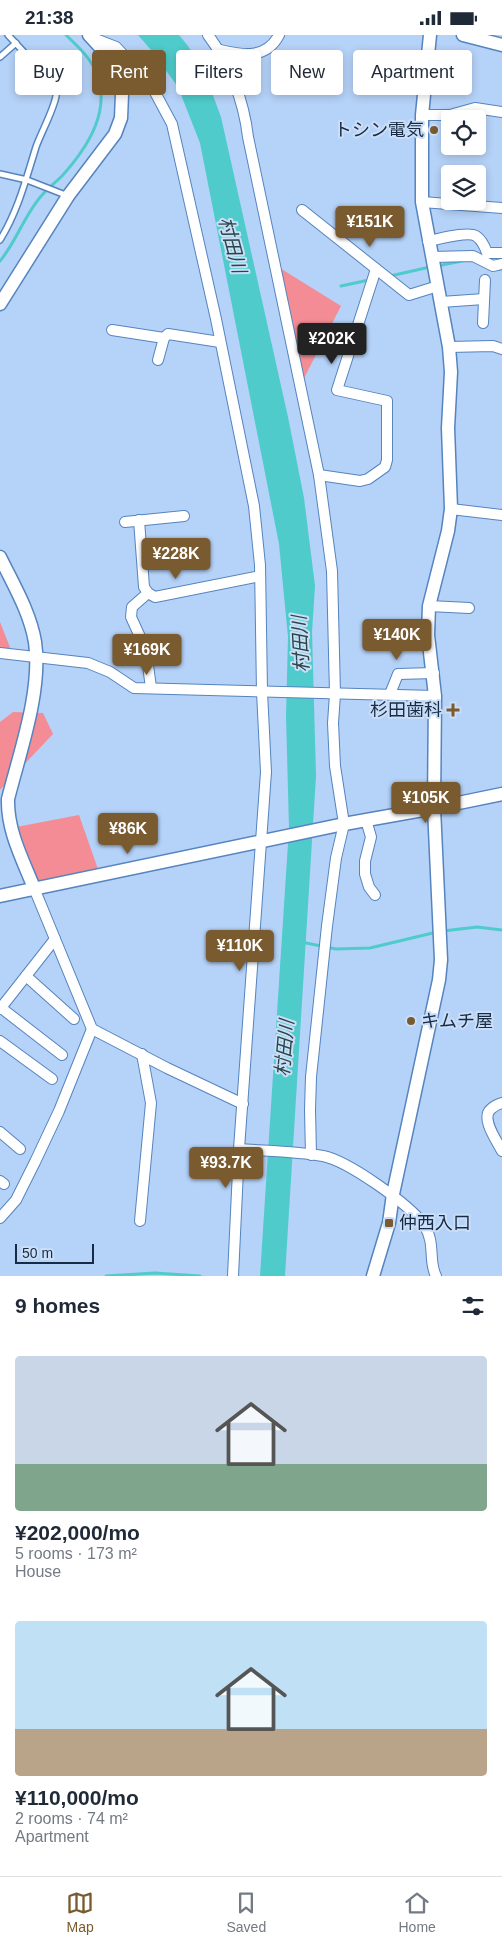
<!DOCTYPE html>
<meta charset="utf-8">
<style>
:root{--surface:#fff;--page:#f2f2f3;--text:#1f2937;--muted:#747a83;--line:#e0e1e3;--accent:#795b2f}
body{margin:0;font-family:Arial,"Noto Sans JP",sans-serif;background:var(--page);color:var(--text);height:100vh;display:flex;flex-direction:column;font-size:19px;white-space:nowrap}
*{box-sizing:border-box;margin:0}
p{font-size:16px;color:var(--muted)}
.icon{flex:none;width:28px;height:28px;fill:none;stroke:currentColor;stroke-width:2;stroke-linecap:round;stroke-linejoin:round}
.map{position:relative;height:1241px;overflow:hidden}
.details{display:flex;flex-direction:column;background:var(--surface);flex:1}
.details>*{flex:none}
.banner{position:absolute;left:15px;top:15px;width:472px;height:45px;display:flex;gap:10px}
.buttons{position:absolute;left:441px;top:75px;display:grid;gap:10px}
.buttons a{display:grid;place-items:center;width:45px;height:45px;border-radius:5px;background:var(--surface);box-shadow:0 2px 8px #0003;font-size:25px}
.scale{position:absolute;left:15px;bottom:12px;width:79px;box-sizing:border-box;padding-left:5px;border:2px solid #182b44;border-top:0;font-size:14px;line-height:18px;white-space:nowrap;color:#182b44;-webkit-text-stroke:4px #cbdef8;paint-order:stroke}
.price{position:absolute;translate:-50% -42px;padding:0 11px;border-radius:5px;background:var(--accent);color:#fff;font-size:16px;line-height:32px;filter:drop-shadow(0 1px 2px #0008)}
.price::after{content:'';position:absolute;left:50%;top:30px;width:15px;height:11px;margin-left:-8px;background:inherit;clip-path:polygon(0 0,100% 0,50% 100%)}
.price.on{background:#222;color:#fff}
ul{padding:0;list-style:none}
li{display:grid;align-content:center;gap:10px;height:265px;padding:0 15px}
li span{display:grid;place-items:center;height:155px;border-radius:5px;color:#555}
li>.icon{margin-inline-start:auto}
span .icon{width:90px;height:90px;fill:#fffc;stroke-width:1}
li b{font-size:21px}
h2{display:flex;justify-content:space-between;align-items:center;height:60px;padding:0 15px;font-size:21px}
.tag{padding:0 18px;border-radius:5px;background:var(--surface);box-shadow:0 2px 8px #0003;font-size:18px;line-height:45px}
.tag.on{background:var(--accent);color:#fff}
.status{display:flex;justify-content:space-between;align-items:center;height:35px;padding:0 25px;background:var(--surface);direction:ltr}
.status svg{height:14px;fill:currentColor}
.menu{display:flex;justify-content:space-around;align-items:center;height:70px;border-top:1px solid var(--line);background:var(--surface);font-size:14px;color:var(--muted)}
.menu a{display:grid;justify-items:center;gap:2px}
.menu .on{color:var(--accent)}
.map>svg:first-child{display:block}
.green{fill:#f38c95}
.water{fill:#4fcbcb}
.lines{fill:none;stroke-linecap:round;stroke-linejoin:round}
.stream{stroke:#4fcbcb;stroke-width:3}
.service-casing{stroke:#5584be;stroke-width:8}
.minor-casing{stroke:#5584be;stroke-width:12}
.tertiary-casing{stroke:#5584be;stroke-width:15}
.service{stroke:#fff;stroke-width:5}
.minor{stroke:#fff;stroke-width:10}
.tertiary{stroke:#fff;stroke-width:12}
.poi-dot{fill:#795b2f;stroke:#cbdef8;stroke-width:2}
.labels{text-anchor:middle;stroke-width:4;stroke-linejoin:round;paint-order:stroke}
.poi-label{font-size:18px;fill:#182b44;stroke:#cbdef8;text-anchor:end}
.water-label{font-size:19px;font-style:italic;fill:#2a4545;stroke:#cbdef8}
</style>
<div class="status"><b>21:38</b><svg viewBox="0 0 49 12"><path d="M0 12V9h3v3zM5 12V6h3v6zM10 12V3h3v9zM15 12V0h3v12zM26 1h20v11H26zM47 4h2v5h-2z"/></svg></div>
<div class="map">
<svg width="502" height="1241" viewBox="0 0 502 1241">
<rect width="100%" height="100%" fill="#b5d2f8"/>
<g class="green">
<path d="M275,230L341,271L301,349Z"/>
<path d="M0,587L13,620L0,618Z"/>
<path d="M13,677L43,678L53,699L0,755V687Z"/>
<path d="M79,780L100,840L34,853L11,793Z"/>
</g>
<path class="water" d="M138,0H179L188,11L205,39L221,82L288,382L304,463L315,551L312,597L316,741L285,1241H260L289,793L286,681L288,602L279,509L200,108L178,52L151,15Z"/>
<g class="lines">
<g class="stream">
<path d="M0,226C17,206 25,178 43,159C49,152 56,147 62,141C88,112 113,74 95,35C89,21 76,10 66,0"/>
<path d="M437,231L462,226"/>
<path d="M390,241L430,232"/>
<path d="M341,251L369,245"/>
<path d="M443,896L477,892L502,895"/>
<path d="M301,907L336,914L370,913L437,897"/>
<path d="M106,1241L155,1238L200,1241"/>
</g>
<g class="service-casing">
<g id="service">
<path d="M0,22L16,8"/>
<path d="M0,139L27,145L68,161"/>
<path d="M0,205C18,176 26,144 36,112C41,98 54,74 56,61C57,55 53,49 49,44L8,0"/>
</g>
</g>
<g class="minor-casing">
<g id="minor">
<path d="M208,0C230,29 244,67 248,102L319,440L332,536L335,659L333,688L335,731L344,789L336,823L327,891L311,1042L310,1075L311,1120"/>
<path d="M93,3L116,12L150,48L172,89L216,284L254,471L260,530L262,657L266,737L239,1114L233,1241"/>
<path d="M220,15C242,20 266,25 279,0"/>
<path d="M427,36L466,42"/>
<path d="M422,80H450L475,73L502,77"/>
<path d="M422,167L502,173"/>
<path d="M302,175L409,260L438,251"/>
<path d="M428,206C439,204 468,196 476,201C482,205 485,212 487,218H502"/>
<path d="M432,222L473,221L493,231L502,229"/>
<path d="M441,267L484,264"/>
<path d="M483,288L485,245"/>
<path d="M112,295L164,303"/>
<path d="M449,312L493,311L502,314"/>
<path d="M158,325L164,303L168,299L220,307"/>
<path d="M319,440L360,446L368,444L385,432L387,425V366L337,355L376,234"/>
<path d="M451,474L502,480"/>
<path d="M139,485L144,552L148,558L155,562L260,541"/>
<path d="M125,487L184,481"/>
<path d="M148,558L132,572L131,582L146,615L151,653"/>
<path d="M429,571L469,573"/>
<path d="M0,618L88,628L110,637L134,653L435,661"/>
<path d="M390,659L398,639L434,638"/>
<path d="M366,785L371,802L365,826V839L369,852L375,860"/>
<path d="M34,853L92,994L167,1033L243,1069"/>
<path d="M26,941L74,984"/>
<path d="M0,972L62,1020"/>
<path d="M0,974L55,904"/>
<path d="M0,1006L52,1044"/>
<path d="M502,1068C499,1069 494,1071 491,1074C480,1083 497,1106 502,1116"/>
<path d="M0,1097L20,1114"/>
<path d="M239,1114C266,1116 296,1116 323,1121C348,1126 409,1169 424,1190C436,1208 428,1226 436,1241"/>
<path d="M0,1146L4,1149"/>
<path d="M0,1183L16,1165L35,1127L59,1076L92,994"/>
<path d="M140,1186L151,1068L142,1019"/>
</g>
</g>
<g class="tertiary-casing">
<g id="tertiary">
<path d="M463,0L502,10"/>
<path d="M0,269L68,161L115,99L121,83L122,59L121,45L111,24L89,0"/>
<path d="M0,522C13,549 30,577 35,607C42,656 20,716 8,764C7,796 23,825 34,853"/>
<path d="M0,861L344,789L434,773L502,759"/>
<path d="M373,1241L389,1188L393,1159L439,945L441,925L434,773L435,661L428,600L429,571L448,496L451,474L448,393L451,337L449,312L422,167V80L430,0"/>
</g>
</g>
<use href="#service" class="service"/>
<use href="#minor" class="minor"/>
<use href="#tertiary" class="tertiary"/>
</g>
<g class="poi-dot">
<circle cx="434" cy="95" r="5"/>
<path d="M450.5 667.5h5v5h5v5h-5v5h-5v-5h-5v-5h5z"/>
<circle cx="411" cy="986" r="5"/>
<rect x="384" y="1183" width="10" height="10" rx="2.5"/>
</g>
<g class="labels">
<g class="poi-label">
<text x="424" y="101">トシン電気</text>
<text x="442" y="681">杉田歯科</text>
<text x="421" y="992" text-anchor="start">キムチ屋</text>
<text x="399" y="1194" text-anchor="start">仲西入口</text>
</g>
<g class="water-label">
<text transform="translate(233 210) rotate(75)" y="7">村田川</text>
<text transform="translate(300 609) rotate(-93)" y="7">村田川</text>
<text transform="translate(284 1013) rotate(-85)" y="7">村田川</text>
</g>
</g>
</svg>
<div class="buttons">
<a><svg class="icon" aria-label="locate" viewBox="0 0 24 24"><circle cx="12" cy="12" r="6"/><path d="M12 2v4M12 18v4M2 12h4M18 12h4"/></svg></a>
<a><svg class="icon" aria-label="layers" viewBox="0 0 24 24"><path d="M12 4l9 5-9 5-9-5zM3 14l9 5 9-5"/></svg></a>
</div>
<div class="scale">50 m</div>
<b class="price" style="left:370px;top:213px">¥151K</b>
<b class="price on" style="left:332px;top:330px">¥202K</b>
<b class="price" style="left:176px;top:545px">¥228K</b>
<b class="price" style="left:397px;top:626px">¥140K</b>
<b class="price" style="left:147px;top:641px">¥169K</b>
<b class="price" style="left:426px;top:789px">¥105K</b>
<b class="price" style="left:128px;top:820px">¥86K</b>
<b class="price" style="left:240px;top:937px">¥110K</b>
<b class="price" style="left:226px;top:1154px">¥93.7K</b>
<div class="banner">
<a class="tag">Buy</a>
<a class="tag on">Rent</a>
<a class="tag">Filters</a>
<a class="tag">New</a>
<a class="tag">Apartment</a>
</div>
</div>
<section class="details">
<h2>9 homes<svg class="icon" aria-label="filters" viewBox="0 0 24 24"><path d="M4 7h16M4 17h16"/><circle cx="9" cy="7" r="2"/><circle cx="15" cy="17" r="2"/></svg></h2>
<ul>
<li><span style="background:linear-gradient(#c9d6e8 70%,#7fa58c 0)"><svg class="icon" aria-label="home" viewBox="0 0 24 24"><path d="M3 11l9-7 9 7M6 9v11h12V9"/></svg></span><div><b>¥202,000/mo</b><p>5 rooms · 173 m²</p><p>House</p></div></li>
<li><span style="background:linear-gradient(#bfe0f5 70%,#b9a48a 0)"><svg class="icon" aria-label="home" viewBox="0 0 24 24"><path d="M3 11l9-7 9 7M6 9v11h12V9"/></svg></span><div><b>¥110,000/mo</b><p>2 rooms · 74 m²</p><p>Apartment</p></div></li>
</ul>
</section>
<nav class="menu">
<a class="on"><svg class="icon" aria-label="map" viewBox="0 0 24 24"><path d="M3 6l6-2 6 2 6-2v14l-6 2-6-2-6 2zM9 4v14M15 6v14"/></svg>Map</a>
<a><svg class="icon" aria-label="saved" viewBox="0 0 24 24"><path d="M7 4h10v16l-5-4-5 4z"/></svg>Saved</a>
<a><svg class="icon" aria-label="home" viewBox="0 0 24 24"><path d="M3 11l9-7 9 7M6 9v11h12V9"/></svg>Home</a>
</nav>
